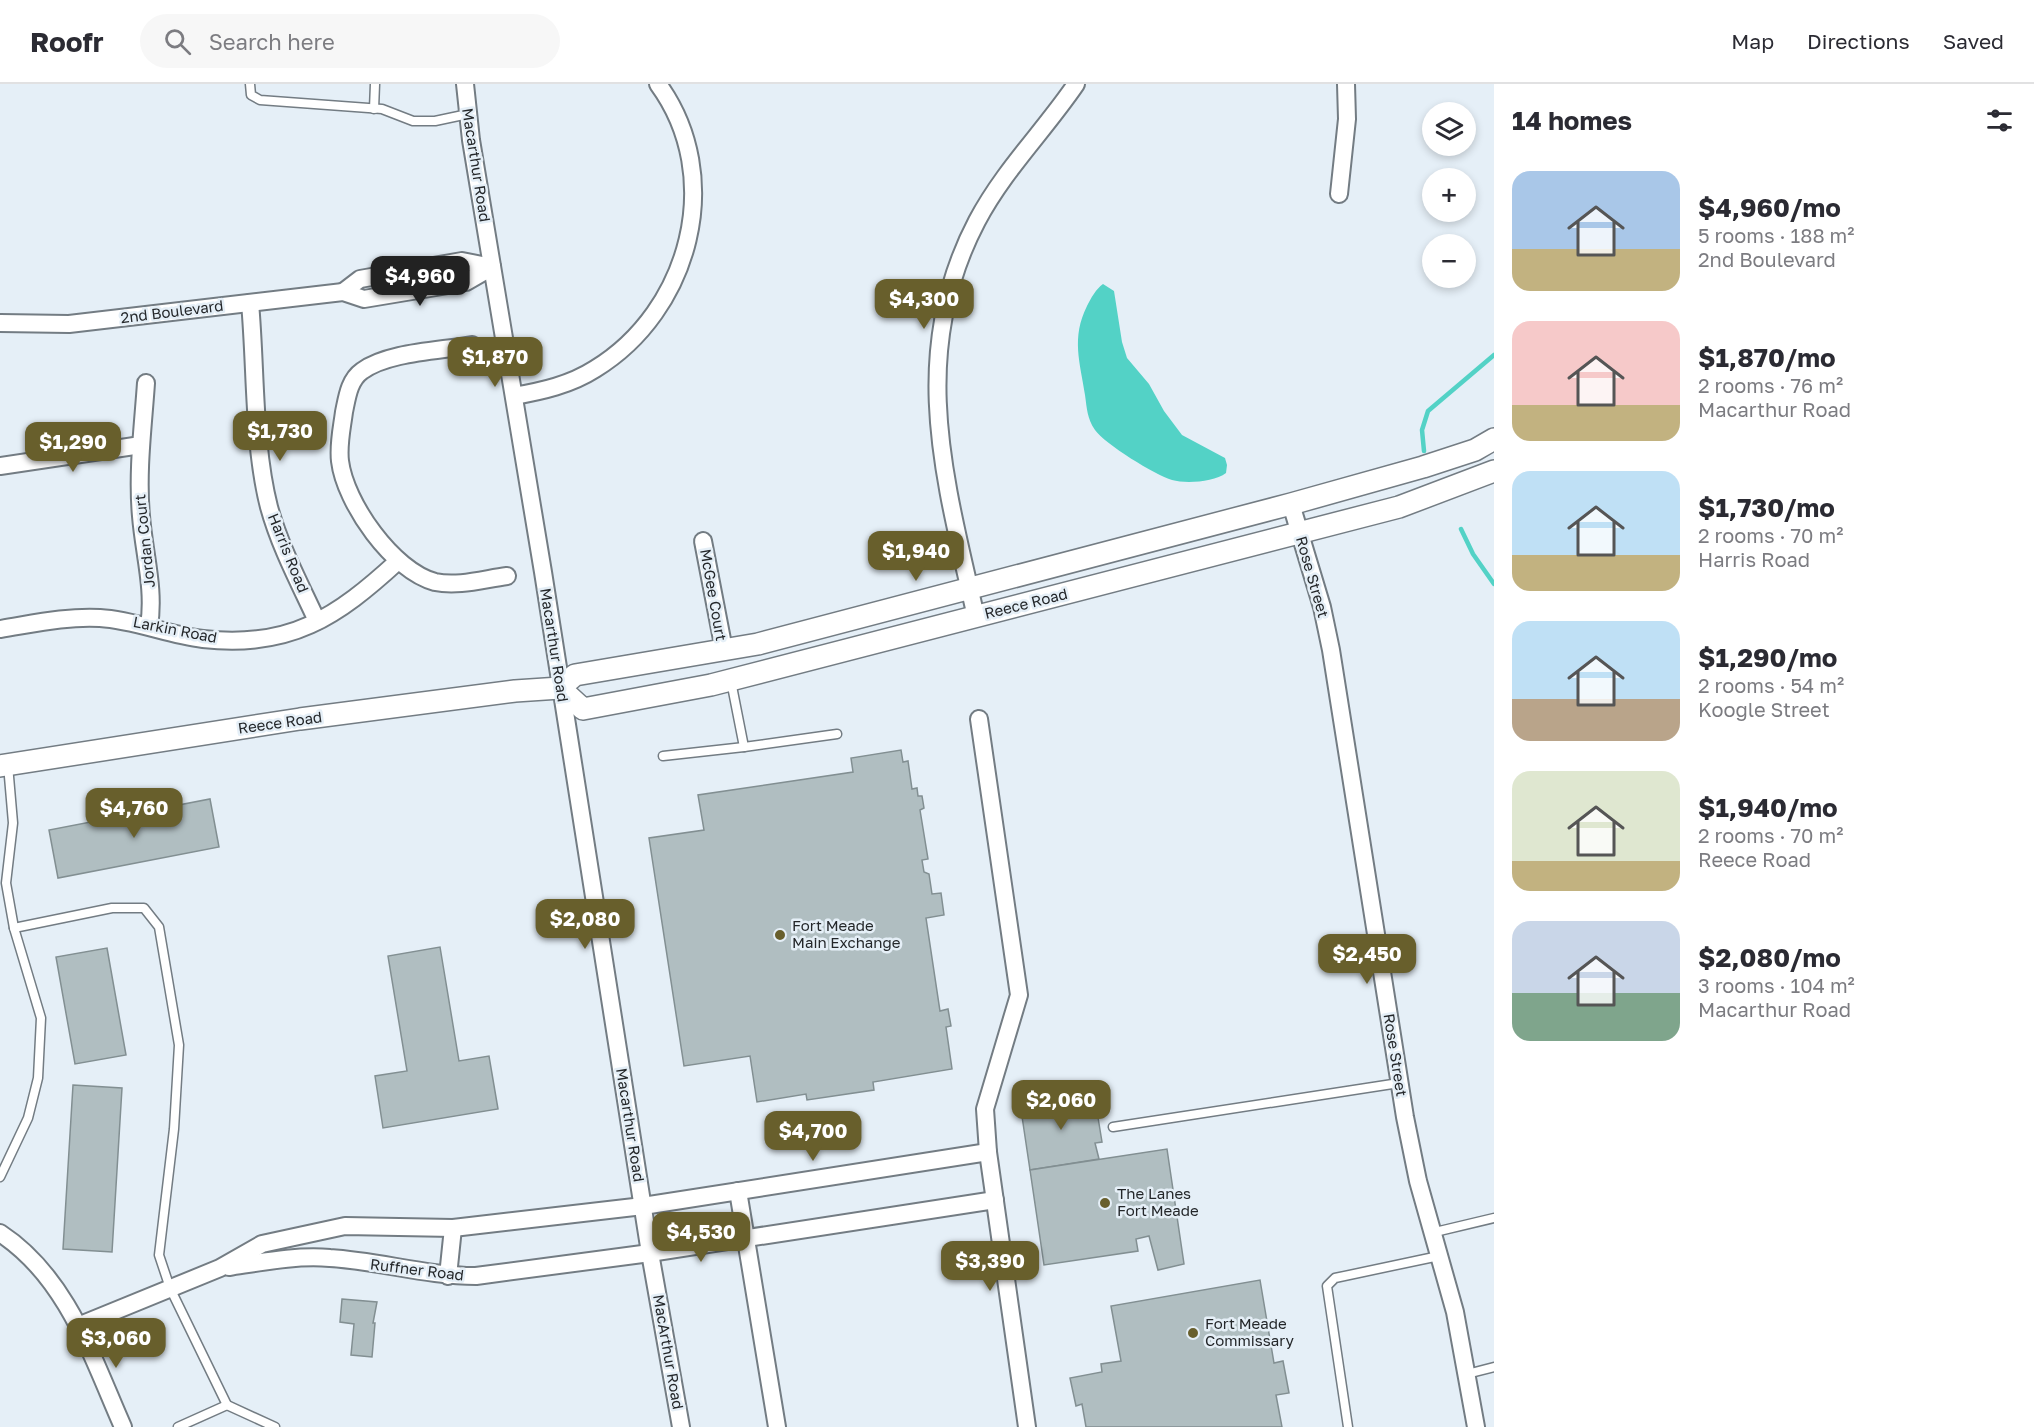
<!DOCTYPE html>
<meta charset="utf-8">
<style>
:root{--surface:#fff;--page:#f7f7f7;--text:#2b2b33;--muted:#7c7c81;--line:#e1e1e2;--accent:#685f2c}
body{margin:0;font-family:"Golos Text",sans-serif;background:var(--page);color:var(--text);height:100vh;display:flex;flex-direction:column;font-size:22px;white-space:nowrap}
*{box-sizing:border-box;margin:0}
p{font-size:20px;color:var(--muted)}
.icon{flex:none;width:33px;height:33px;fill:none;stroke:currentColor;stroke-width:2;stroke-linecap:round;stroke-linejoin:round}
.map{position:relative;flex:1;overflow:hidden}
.panel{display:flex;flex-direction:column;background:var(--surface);width:540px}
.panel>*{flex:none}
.controls{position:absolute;left:1422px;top:18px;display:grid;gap:12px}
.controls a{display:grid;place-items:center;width:54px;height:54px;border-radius:50%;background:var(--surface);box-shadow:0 3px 9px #0003;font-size:30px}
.price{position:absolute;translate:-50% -51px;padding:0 14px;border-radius:12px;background:var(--accent);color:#fff;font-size:20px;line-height:39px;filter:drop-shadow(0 2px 3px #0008)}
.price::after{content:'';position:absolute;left:50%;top:36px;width:18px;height:14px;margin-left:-9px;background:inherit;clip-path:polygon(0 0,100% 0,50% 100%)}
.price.on{background:#222;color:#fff}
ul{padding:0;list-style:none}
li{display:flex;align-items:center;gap:18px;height:150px;padding:0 18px}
li span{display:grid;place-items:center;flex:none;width:168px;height:120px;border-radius:18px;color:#555}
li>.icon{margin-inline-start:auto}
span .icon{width:72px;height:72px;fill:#fffc;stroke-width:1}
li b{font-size:26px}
h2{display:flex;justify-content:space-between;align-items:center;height:72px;padding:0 18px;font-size:26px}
header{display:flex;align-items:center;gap:36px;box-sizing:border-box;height:84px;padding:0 30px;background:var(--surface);border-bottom:2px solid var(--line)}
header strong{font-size:28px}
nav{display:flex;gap:33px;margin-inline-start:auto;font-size:21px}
.search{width:420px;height:54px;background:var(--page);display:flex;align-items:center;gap:15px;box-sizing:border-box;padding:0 21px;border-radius:33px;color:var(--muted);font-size:22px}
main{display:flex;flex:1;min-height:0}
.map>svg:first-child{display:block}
.water{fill:#53d2c6}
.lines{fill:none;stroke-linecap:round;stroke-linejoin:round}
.stream{stroke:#53d2c6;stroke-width:4.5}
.building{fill:#b0bec1;stroke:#828f92;stroke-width:1.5}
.service-casing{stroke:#737c83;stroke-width:11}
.minor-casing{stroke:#737c83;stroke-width:20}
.tertiary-casing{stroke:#737c83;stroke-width:24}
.service{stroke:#fff;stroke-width:8}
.minor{stroke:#fff;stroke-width:16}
.tertiary{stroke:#fff;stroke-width:21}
.poi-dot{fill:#685f2c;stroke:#e5eff7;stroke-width:2}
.labels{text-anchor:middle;stroke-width:5;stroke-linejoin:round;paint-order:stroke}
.street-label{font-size:15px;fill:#24272a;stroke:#e5eff7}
.poi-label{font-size:15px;fill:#24272a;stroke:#e5eff7;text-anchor:start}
</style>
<header>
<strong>Roofr</strong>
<div class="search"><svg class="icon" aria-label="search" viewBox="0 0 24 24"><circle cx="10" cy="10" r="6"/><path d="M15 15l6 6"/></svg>Search here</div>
<nav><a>Map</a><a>Directions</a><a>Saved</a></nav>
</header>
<main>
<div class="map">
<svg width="1494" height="1343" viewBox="0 0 1494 1343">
<rect width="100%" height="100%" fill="#e5eff7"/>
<path class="water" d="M1103,200L1114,207L1122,258L1127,274L1149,300L1164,327L1182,351L1225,374L1227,381L1226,389C1214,398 1186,400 1172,396C1155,391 1105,360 1095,346C1087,334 1087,325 1085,311C1080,278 1071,254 1087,222C1091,214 1096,205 1103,200Z"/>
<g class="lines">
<g class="stream">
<path d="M1424,367L1422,346L1428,327L1494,271"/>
<path d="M1461,445L1473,470L1494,500"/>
</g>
</g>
<g class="building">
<path d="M901,666L903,678L908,677L912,705L917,704L918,712H922L924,724L920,726L928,775L922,776L924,788L929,790L932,810L941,809L944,831L926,834L940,927L948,925L951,942L946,943L952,985L873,998L874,1006L807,1016L806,1010L757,1018L750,972L684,982L649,754L704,746L698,711L853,688L851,674Z"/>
<path d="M210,715L219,763L58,794L49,746Z"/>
<path d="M440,863L459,977L489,972L498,1025L383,1044L375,992L407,987L388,872Z"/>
<path d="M107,864L126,971L75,980L56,873Z"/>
<path d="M73,1001L122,1004L112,1168L63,1165Z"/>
<path d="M1094,1009L1102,1058L1095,1059L1099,1075L1030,1086L1020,1019Z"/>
<path d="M1167,1065L1184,1180L1158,1186L1149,1152L1136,1155L1138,1167L1044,1181L1030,1086Z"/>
<path d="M1260,1196L1274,1279L1283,1277L1289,1309L1276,1311L1282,1343H1086L1082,1320L1076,1322L1070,1294L1102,1288L1101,1280L1121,1277L1111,1222Z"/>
<path d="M342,1215L377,1218L373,1239H375L372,1273L351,1271L354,1240L340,1238Z"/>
</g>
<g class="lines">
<g class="service-casing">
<g id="service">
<path d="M250,0L251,11L260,16L382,25L413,37H435L468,30"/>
<path d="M374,25L375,0"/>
<path d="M731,597L744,663L837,650"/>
<path d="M663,672L744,663"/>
<path d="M14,844L112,824H144L159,843L179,961L174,1045L159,1171L170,1204L227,1321L178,1343"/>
<path d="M1113,1043L1399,999"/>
<path d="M0,1093L28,1034L38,994L41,934L14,844L6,799L13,739L8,681"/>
<path d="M1431,1149L1494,1134"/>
<path d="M1467,1290L1494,1283"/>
<path d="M227,1321L275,1343"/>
<path d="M1348,1343L1327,1202L1335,1194L1439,1172"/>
</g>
</g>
<g class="minor-casing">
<g id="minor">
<path d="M465,0L471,56L543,488L650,1169L681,1343"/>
<path d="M1339,110L1347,35L1346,0"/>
<path d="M343,208L360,195L462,177L492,183"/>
<path d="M250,219C256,284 253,361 269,423C280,463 300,500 317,537"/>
<path d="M0,239L69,240L343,208L364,215L466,198L492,183"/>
<path d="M472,261C439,267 388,268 362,287C349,296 347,314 344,328C342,344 338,360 340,377C345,419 393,487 435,498C458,503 484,495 507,492"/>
<path d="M146,299C143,343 137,388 141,432C144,470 155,505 149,542"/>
<path d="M514,312C542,307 570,301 595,285C690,227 726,93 658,0"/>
<path d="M0,382L141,361"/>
<path d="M1291,420L1322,523L1331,566L1405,1033L1418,1097L1455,1228L1476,1343"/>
<path d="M703,457L724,566"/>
<path d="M976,533C945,396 907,270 977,137C1004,86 1044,47 1076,0"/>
<path d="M0,545C32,540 67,532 100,534C135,536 168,551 203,555C290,565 337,533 398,477"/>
<path d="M979,635L1019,911L985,1025L988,1068L1027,1343"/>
<path d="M738,1107L777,1343"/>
<path d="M0,1149C67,1193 92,1273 123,1343"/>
<path d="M229,1183C262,1178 297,1171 330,1174C379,1177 427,1192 476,1192L650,1169L995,1116"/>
<path d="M448,1192L453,1144"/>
<path d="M78,1242L220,1184L262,1160L345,1142L453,1144L643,1122L988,1068"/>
</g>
</g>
<g class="tertiary-casing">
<g id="tertiary">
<path d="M560,604L583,625L711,601L1399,423L1494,387"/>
<path d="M0,682L300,635L515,607L560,604L575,591L758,560L1291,420L1423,383L1475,366L1494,355"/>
</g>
</g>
<use href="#service" class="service"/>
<use href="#minor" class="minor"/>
<use href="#tertiary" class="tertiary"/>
</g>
<g class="poi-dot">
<circle cx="780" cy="851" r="6"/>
<circle cx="1105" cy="1119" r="6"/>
<circle cx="1193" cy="1249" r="6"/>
</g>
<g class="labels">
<g class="street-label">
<text transform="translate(476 81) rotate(81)" y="5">Macarthur Road</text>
<text transform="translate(172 228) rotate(-7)" y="5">2nd Boulevard</text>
<text transform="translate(145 457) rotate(-96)" y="5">Jordan Court</text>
<text transform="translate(288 469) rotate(68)" y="5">Harris Road</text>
<text transform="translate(1312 493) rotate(74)" y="5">Rose Street</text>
<text transform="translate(713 511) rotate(80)" y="5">McGee Court</text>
<text transform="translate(1026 520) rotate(-14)" y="5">Reece Road</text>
<text transform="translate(175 546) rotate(11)" y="5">Larkin Road</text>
<text transform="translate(554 561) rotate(81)" y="5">Macarthur Road</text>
<text transform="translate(280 639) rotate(-8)" y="5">Reece Road</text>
<text transform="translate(1395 971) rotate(81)" y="5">Rose Street</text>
<text transform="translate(630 1041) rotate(81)" y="5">Macarthur Road</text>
<text transform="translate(417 1186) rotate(7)" y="5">Ruffner Road</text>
<text transform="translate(668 1268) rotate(80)" y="5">MacArthur Road</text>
</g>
<g class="poi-label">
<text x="792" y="847">Fort Meade<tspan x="792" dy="17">Main Exchange</tspan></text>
<text x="1117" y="1115">The Lanes<tspan x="1117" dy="17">Fort Meade</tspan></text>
<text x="1205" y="1245">Fort Meade<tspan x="1205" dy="17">Commissary</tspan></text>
</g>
</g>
</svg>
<div class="controls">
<a><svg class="icon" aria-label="layers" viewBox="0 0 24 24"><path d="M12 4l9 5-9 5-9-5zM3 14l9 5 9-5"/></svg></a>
<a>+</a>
<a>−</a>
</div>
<b class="price on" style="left:420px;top:223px">$4,960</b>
<b class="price" style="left:924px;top:246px">$4,300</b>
<b class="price" style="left:495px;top:304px">$1,870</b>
<b class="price" style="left:280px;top:378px">$1,730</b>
<b class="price" style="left:73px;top:389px">$1,290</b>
<b class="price" style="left:916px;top:498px">$1,940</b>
<b class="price" style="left:134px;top:755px">$4,760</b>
<b class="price" style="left:585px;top:866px">$2,080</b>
<b class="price" style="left:1367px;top:901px">$2,450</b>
<b class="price" style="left:1061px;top:1047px">$2,060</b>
<b class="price" style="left:813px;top:1078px">$4,700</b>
<b class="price" style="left:701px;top:1179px">$4,530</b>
<b class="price" style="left:990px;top:1208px">$3,390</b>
<b class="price" style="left:116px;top:1285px">$3,060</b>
</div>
<section class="panel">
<h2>14 homes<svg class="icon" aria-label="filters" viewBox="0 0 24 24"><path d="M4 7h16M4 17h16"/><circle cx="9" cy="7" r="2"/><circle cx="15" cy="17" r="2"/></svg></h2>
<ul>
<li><span style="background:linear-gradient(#a9c7e8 65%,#c2b280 0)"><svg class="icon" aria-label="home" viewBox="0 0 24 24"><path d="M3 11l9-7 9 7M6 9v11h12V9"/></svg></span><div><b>$4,960/mo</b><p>5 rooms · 188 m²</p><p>2nd Boulevard</p></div></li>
<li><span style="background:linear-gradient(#f6c9c9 70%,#c2b280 0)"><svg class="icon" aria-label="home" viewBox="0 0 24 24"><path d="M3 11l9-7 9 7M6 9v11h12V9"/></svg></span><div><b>$1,870/mo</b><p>2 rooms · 76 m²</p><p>Macarthur Road</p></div></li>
<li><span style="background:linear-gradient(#bfe0f5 70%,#c2b280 0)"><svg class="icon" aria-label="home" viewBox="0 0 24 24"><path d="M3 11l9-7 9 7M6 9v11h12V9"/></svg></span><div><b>$1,730/mo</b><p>2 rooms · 70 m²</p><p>Harris Road</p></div></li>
<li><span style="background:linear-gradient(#bfe0f5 65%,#b9a48a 0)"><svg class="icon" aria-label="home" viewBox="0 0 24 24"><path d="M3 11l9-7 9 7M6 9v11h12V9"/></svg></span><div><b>$1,290/mo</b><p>2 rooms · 54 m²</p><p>Koogle Street</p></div></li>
<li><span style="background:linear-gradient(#dfe7d0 75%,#c2b280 0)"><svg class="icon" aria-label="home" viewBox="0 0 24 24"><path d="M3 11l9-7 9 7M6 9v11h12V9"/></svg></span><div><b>$1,940/mo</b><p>2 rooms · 70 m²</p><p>Reece Road</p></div></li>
<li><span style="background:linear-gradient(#c9d6e8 60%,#7fa58c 0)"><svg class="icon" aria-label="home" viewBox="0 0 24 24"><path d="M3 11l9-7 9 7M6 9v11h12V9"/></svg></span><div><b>$2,080/mo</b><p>3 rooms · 104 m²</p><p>Macarthur Road</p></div></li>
</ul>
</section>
</main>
